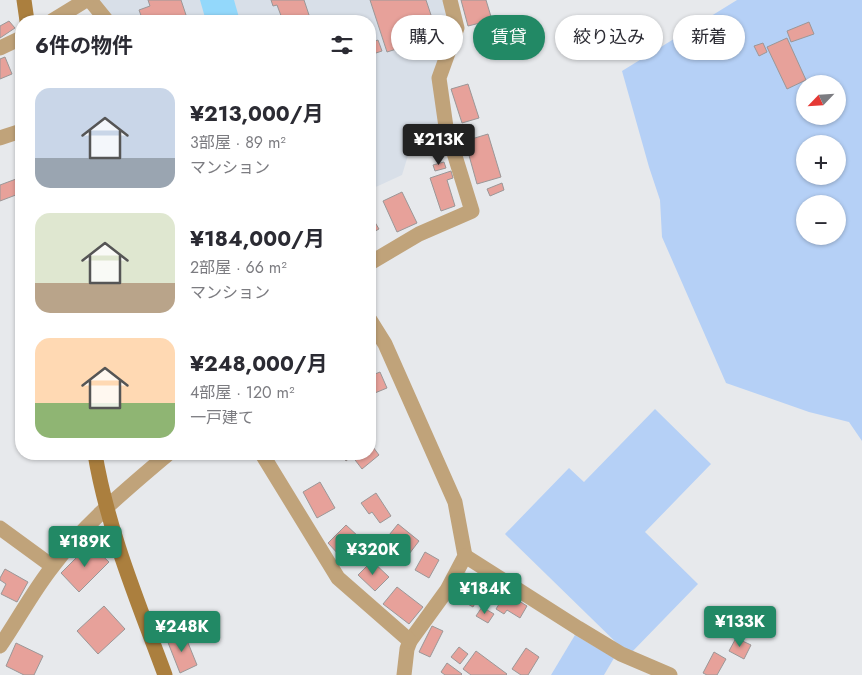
<!DOCTYPE html>
<html lang="ja">
<meta charset="utf-8">
<style>
:root{--surface:#fff;--page:#f7f7f7;--text:#2b2b33;--muted:#7c7c81;--accent:#228965}
body{margin:0;font-family:Jost,"Noto Sans JP",sans-serif;background:var(--page);color:var(--text);height:100vh;display:flex;flex-direction:column;font-size:19px;white-space:nowrap}
*{box-sizing:border-box;margin:0}
p{font-size:16px;color:var(--muted)}
.icon{flex:none;width:28px;height:28px;fill:none;stroke:currentColor;stroke-width:2;stroke-linecap:round;stroke-linejoin:round}
.map{position:relative;flex:1;overflow:hidden}
.panel{position:absolute;left:15px;top:15px;width:361px;height:445px;display:flex;flex-direction:column;background:var(--surface);border-radius:20px;box-shadow:0 1px 4px #0004}
.panel>*{flex:none}
.guide{position:absolute;left:391px;top:15px;width:395px;height:45px;display:flex;gap:10px}
.needle{width:32px;rotate:245deg}
.tools{position:absolute;left:796px;top:75px;display:grid;gap:10px}
.tools a{display:grid;place-items:center;width:50px;height:50px;border-radius:50%;background:var(--surface);box-shadow:0 1px 4px #0004;font-size:25px}
.price{position:absolute;translate:-50% -42px;padding:0 11px;border-radius:5px;background:var(--accent);color:#fff;font-size:16px;line-height:32px;filter:drop-shadow(0 1px 2px #0008)}
.price::after{content:'';position:absolute;left:50%;top:30px;width:15px;height:11px;margin-left:-8px;background:inherit;clip-path:polygon(0 0,100% 0,50% 100%)}
.price.current{background:#222;color:#fff}
ul{padding:0;list-style:none}
li{display:flex;align-items:center;gap:15px;height:125px;padding:0 20px}
li span{display:grid;place-items:center;flex:none;width:140px;height:100px;border-radius:15px;color:#555}
li>.icon{margin-inline-start:auto}
span .icon{width:60px;height:60px;fill:#fffc;stroke-width:1}
li b{font-size:21px}
h2{display:flex;justify-content:space-between;align-items:center;height:60px;padding:0 20px;font-size:21px}
.chip{padding:0 18px;border-radius:22px;background:var(--surface);box-shadow:0 1px 4px #0004;font-size:18px;line-height:45px}
.chip.current{background:var(--accent);color:#fff}
.map>svg:first-child{display:block}
.built{fill:#d8dfe8}
.green{fill:#b5d0f6;fill-rule:evenodd}
.water{fill:#93d8fb}
.building{fill:#e7a19a;stroke:#9b9797}
.lines{fill:none;stroke-linecap:round;stroke-linejoin:round}
.street{stroke:#c0a37a;stroke-width:15}
.secondary{stroke:#ab7f3e;stroke-width:15}
</style>
<div class="map">
<svg width="862" height="675" viewBox="0 0 862 675">
<rect width="100%" height="100%" fill="#e7e9ec"/>
<path class="built" d="M98,0H447L453,25L433,78L444,127L414,136L402,175L378,186L370,189V21H116Z"/>
<g class="green">
<path d="M737,0H862V441L849,422L809,412L726,383L662,237L660,200L649,167L622,71ZM805,84H838V116H805ZM805,144H838V176H805ZM805,204H838V236H805Z"/>
<path d="M655,409L711,464L645,532L698,584L629,655L505,534L569,468L584,482Z"/>
<path d="M575,635L614,658L604,675H551Z"/>
</g>
<path class="water" d="M200,0H234L240,21H206Z"/>
<g class="building">
<path d="M148,0H181L188,21H143L139,10L150,6Z"/>
<path d="M271,0H304L311,21H283L277,5L273,6Z"/>
<path d="M370,0H426L438,36L387,52Z"/>
<path d="M461,0H486L492,20L468,26Z"/>
<path d="M9,21L15,28L0,38V26Z"/>
<path d="M809,22L814,34L791,42L787,31Z"/>
<path d="M490,27L494,40L480,45L476,31Z"/>
<path d="M787,38L806,80L787,89L767,47Z"/>
<path d="M378,40L382,51L370,55V43Z"/>
<path d="M763,43L767,52L759,56L754,46Z"/>
<path d="M5,57L12,74L0,79V59Z"/>
<path d="M468,84L479,118L462,123L451,89Z"/>
<path d="M488,134L501,177L477,184L465,141Z"/>
<path d="M444,162L446,168L435,171L433,165Z"/>
<path d="M451,171L453,178L447,180L455,206L441,211L430,178Z"/>
<path d="M16,179L21,193L0,201V185Z"/>
<path d="M502,183L504,190L490,196L487,189Z"/>
<path d="M402,192L417,223L397,232L383,201Z"/>
<path d="M370,214L379,229L370,234Z"/>
<path d="M380,372L387,388L370,395V376Z"/>
<path d="M370,443L379,455L362,469L352,456L346,461L341,454H370Z"/>
<path d="M320,482L335,508L317,518L303,492Z"/>
<path d="M376,493L391,516L380,523L372,512L369,514L361,503Z"/>
<path d="M398,524L419,541L406,558L385,540Z"/>
<path d="M346,525L359,537L340,556L328,543Z"/>
<path d="M90,544L109,562L79,592L61,573Z"/>
<path d="M425,552L439,560L429,578L415,570Z"/>
<path d="M372,561L389,577L375,591L358,575Z"/>
<path d="M5,569L28,582L17,602L1,594L6,584L0,580V578Z"/>
<path d="M465,573L485,585L473,607L452,595Z"/>
<path d="M397,587L423,607L409,624L383,604Z"/>
<path d="M506,593L527,606L520,618L507,610L504,614L496,609Z"/>
<path d="M104,606L125,629L98,654L77,631Z"/>
<path d="M482,607L494,614L488,623L476,616Z"/>
<path d="M432,626L443,631L430,657L419,652Z"/>
<path d="M184,633L197,665L180,673L167,640Z"/>
<path d="M736,638L751,645L744,659L729,651Z"/>
<path d="M16,643L43,656L34,675H24L6,666Z"/>
<path d="M459,647L468,654L460,664L451,657Z"/>
<path d="M526,648L539,657L528,675H521L512,669Z"/>
<path d="M476,651L507,674L506,675H471L463,669Z"/>
<path d="M714,652L726,659L717,675H707L703,673Z"/>
<path d="M447,663L462,674L461,675H445L441,672Z"/>
</g>
<g class="lines">
<g class="street">
<path d="M90,0L107,21"/>
<path d="M52,21L86,0"/>
<path d="M0,48L21,38"/>
<path d="M0,138L21,131"/>
<path d="M370,263L419,234L472,211L446,127L439,78L457,28L450,0"/>
<path d="M370,320L385,344L455,502L465,556L447,590L410,641L407,649L404,675"/>
<path d="M262,454L338,578L410,641"/>
<path d="M0,528L52,566"/>
<path d="M465,556L578,628L621,654L670,675"/>
<path d="M0,646C18,620 33,591 53,566C85,523 127,489 168,454"/>
</g>
<g class="secondary">
<path d="M24,0L27,21"/>
<path d="M95,454C108,531 138,602 165,675"/>
</g>
</g>
</svg>
<div class="tools">
<a><svg class="needle" viewBox="-14 -14 28 28"><path d="M0-13l5 13h-10z" fill="#e53935"/><path d="M0 13l5-13h-10z" fill="#7c7c81"/></svg></a>
<a>+</a>
<a>−</a>
</div>
<b class="price current" style="left:439px;top:166px">¥213K</b>
<b class="price" style="left:85px;top:568px">¥189K</b>
<b class="price" style="left:373px;top:576px">¥320K</b>
<b class="price" style="left:485px;top:615px">¥184K</b>
<b class="price" style="left:740px;top:648px">¥133K</b>
<b class="price" style="left:182px;top:653px">¥248K</b>
<div class="guide">
<a class="chip">購入</a>
<a class="chip current">賃貸</a>
<a class="chip">絞り込み</a>
<a class="chip">新着</a>
</div>
<section class="panel">
<h2>6件の物件<svg class="icon" aria-label="filters" viewBox="0 0 24 24"><path d="M4 7h16M4 17h16"/><circle cx="9" cy="7" r="2"/><circle cx="15" cy="17" r="2"/></svg></h2>
<ul>
<li><span style="background:linear-gradient(#c9d6e8 70%,#9aa5b1 0)"><svg class="icon" aria-label="home" viewBox="0 0 24 24"><path d="M3 11l9-7 9 7M6 9v11h12V9"/></svg></span><div><b>¥213,000/月</b><p>3部屋 · 89 m²</p><p>マンション</p></div></li>
<li><span style="background:linear-gradient(#dfe7d0 70%,#b9a48a 0)"><svg class="icon" aria-label="home" viewBox="0 0 24 24"><path d="M3 11l9-7 9 7M6 9v11h12V9"/></svg></span><div><b>¥184,000/月</b><p>2部屋 · 66 m²</p><p>マンション</p></div></li>
<li><span style="background:linear-gradient(#ffd9b3 65%,#8fb573 0)"><svg class="icon" aria-label="home" viewBox="0 0 24 24"><path d="M3 11l9-7 9 7M6 9v11h12V9"/></svg></span><div><b>¥248,000/月</b><p>4部屋 · 120 m²</p><p>一戸建て</p></div></li>
</ul>
</section>
</div>
